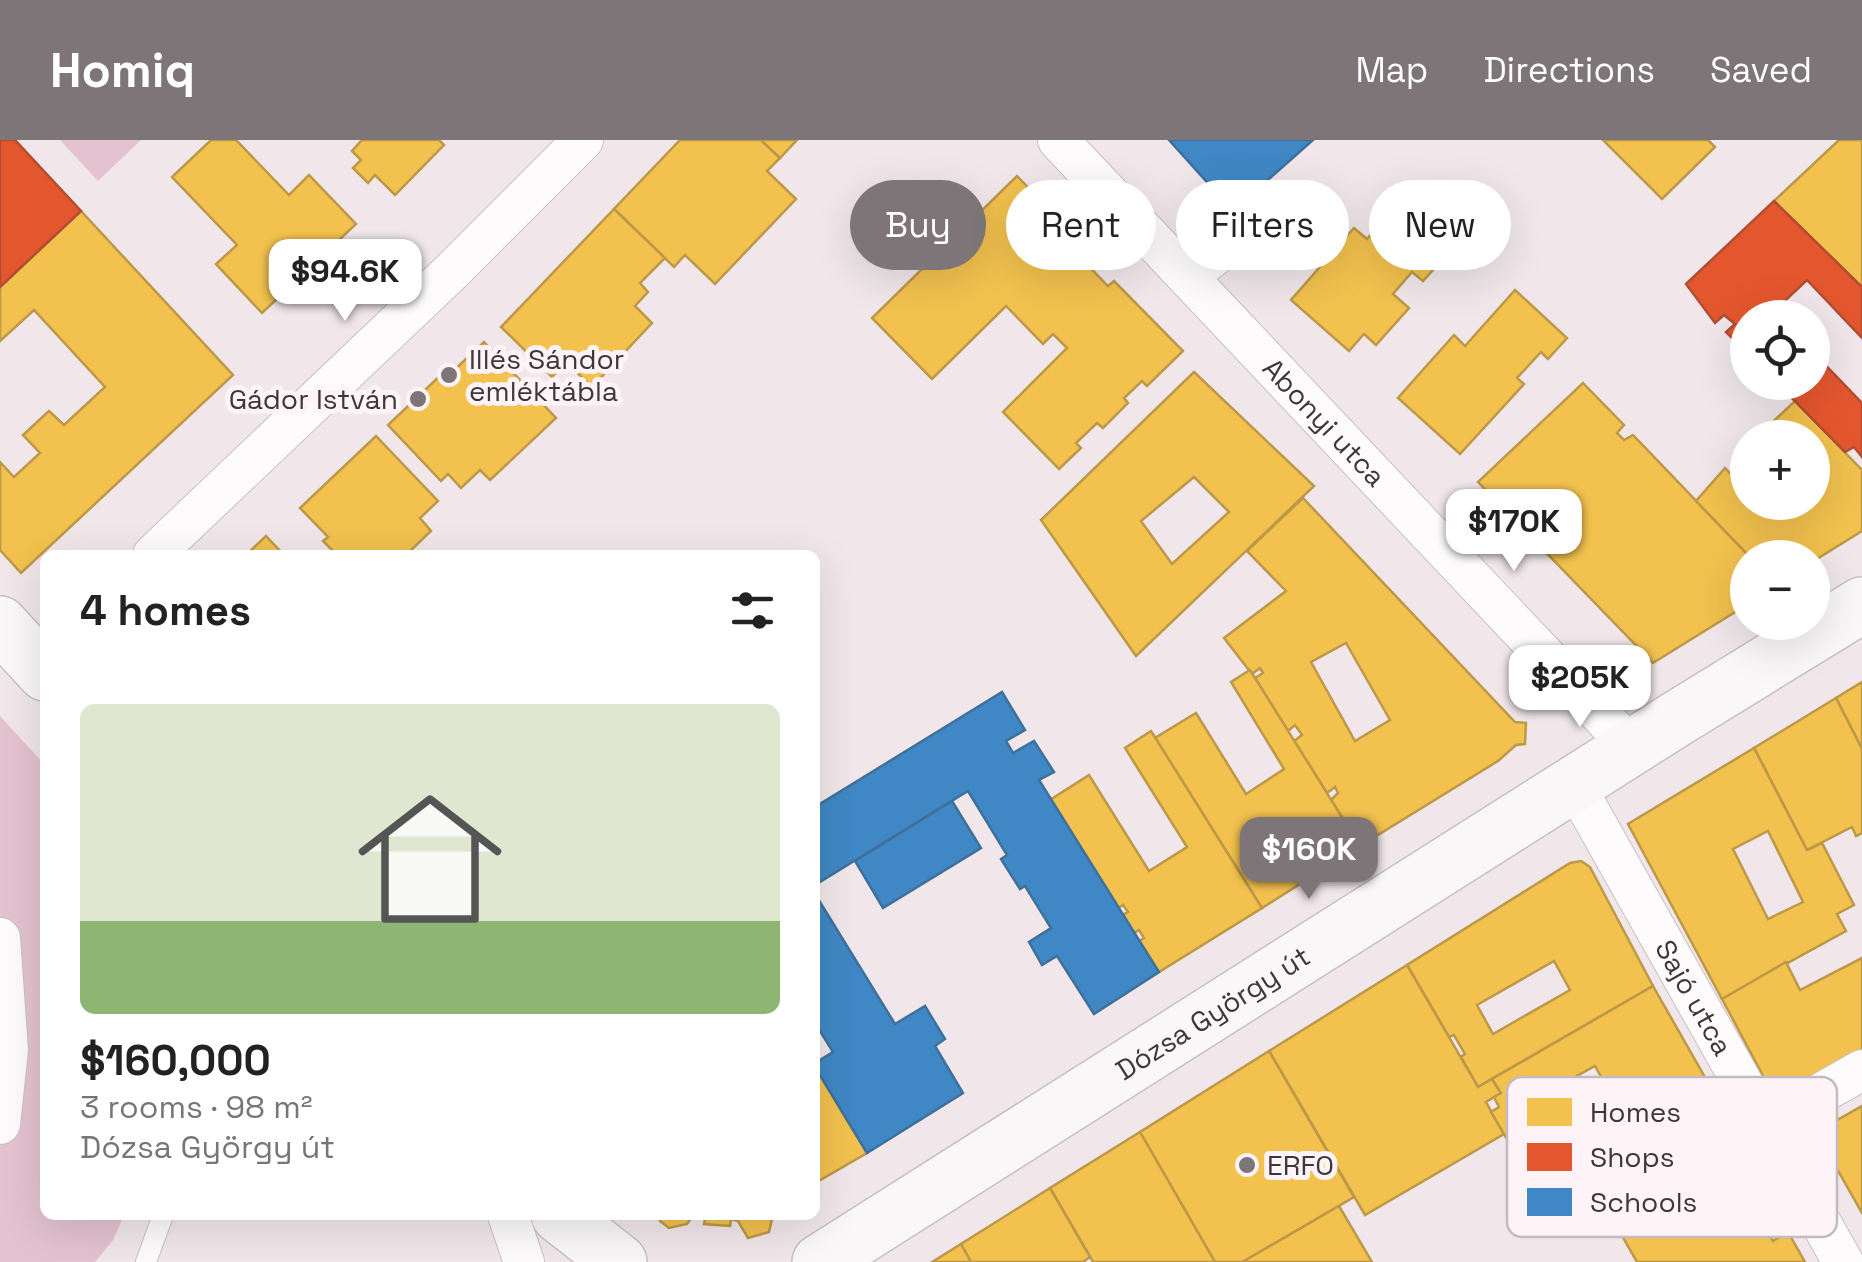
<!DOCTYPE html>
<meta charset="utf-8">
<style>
:root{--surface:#fff;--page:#f2f2f2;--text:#222;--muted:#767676;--accent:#7d7578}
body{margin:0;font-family:"Space Grotesk",sans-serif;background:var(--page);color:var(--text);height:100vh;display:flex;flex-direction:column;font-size:38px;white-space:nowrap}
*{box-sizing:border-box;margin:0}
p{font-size:32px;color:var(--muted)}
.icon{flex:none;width:55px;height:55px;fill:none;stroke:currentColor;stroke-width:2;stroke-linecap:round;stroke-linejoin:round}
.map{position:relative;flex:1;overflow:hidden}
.panel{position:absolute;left:40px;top:410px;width:780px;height:670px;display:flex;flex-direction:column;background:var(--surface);border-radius:15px;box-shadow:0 10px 40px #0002}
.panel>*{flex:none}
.banner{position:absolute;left:850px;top:40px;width:860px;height:90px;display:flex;gap:20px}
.tools{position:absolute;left:1730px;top:160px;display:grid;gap:20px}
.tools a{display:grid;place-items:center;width:100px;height:100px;border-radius:50%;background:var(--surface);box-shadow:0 10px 40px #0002;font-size:50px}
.price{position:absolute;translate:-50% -85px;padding:0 22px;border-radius:20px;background:#fff;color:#222;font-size:32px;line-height:65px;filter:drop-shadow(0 2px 5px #0008)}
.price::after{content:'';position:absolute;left:50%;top:60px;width:30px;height:22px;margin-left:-15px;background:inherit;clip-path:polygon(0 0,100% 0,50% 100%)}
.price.on{background:var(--accent);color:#fff}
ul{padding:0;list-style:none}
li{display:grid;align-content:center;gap:20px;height:530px;padding:0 40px}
li span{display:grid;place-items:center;height:310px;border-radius:15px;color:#555}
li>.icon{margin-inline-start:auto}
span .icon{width:180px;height:180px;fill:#fffc;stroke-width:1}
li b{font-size:42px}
h2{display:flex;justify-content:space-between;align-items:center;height:120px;padding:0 40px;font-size:42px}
.pill{padding:0 35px;border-radius:45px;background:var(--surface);box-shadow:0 10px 40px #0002;font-size:35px;line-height:90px}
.pill.on{background:var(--accent);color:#fff}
header{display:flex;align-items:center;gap:60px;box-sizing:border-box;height:140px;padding:0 50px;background:var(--accent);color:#fff}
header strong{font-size:48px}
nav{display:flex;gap:55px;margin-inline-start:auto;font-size:35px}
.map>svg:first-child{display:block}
.green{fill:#e4c2d0}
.homes{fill:#f2c14e;stroke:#bc9848;stroke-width:2.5;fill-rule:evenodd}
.shops{fill:#e4572e;stroke:#b24d32;stroke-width:2.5}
.schools{fill:#3f88c5;stroke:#3f709b;stroke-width:2.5}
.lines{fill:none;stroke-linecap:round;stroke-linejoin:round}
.lane-casing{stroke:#c7c0c3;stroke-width:22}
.street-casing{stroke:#c7c0c3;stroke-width:42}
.secondary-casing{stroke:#c7c0c3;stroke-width:58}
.lane{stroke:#fdfbfc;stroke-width:20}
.street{stroke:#fdfbfc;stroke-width:40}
.secondary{stroke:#faf7f9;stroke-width:55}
.poi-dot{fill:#7d7578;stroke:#fef3f7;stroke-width:4}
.labels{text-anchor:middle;stroke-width:10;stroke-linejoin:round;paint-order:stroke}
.poi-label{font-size:28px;fill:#3e373a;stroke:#fef3f7;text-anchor:start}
.street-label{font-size:28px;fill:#3e373a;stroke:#fef3f7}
.key{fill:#fef3f7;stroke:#c4bbbe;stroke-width:2.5}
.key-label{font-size:28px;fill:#3e373a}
</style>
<header>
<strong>Homiq</strong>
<nav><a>Map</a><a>Directions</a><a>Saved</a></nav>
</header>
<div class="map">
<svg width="1862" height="1122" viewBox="0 0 1862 1122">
<rect width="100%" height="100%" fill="#f1e7eb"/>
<g class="green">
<path d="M60,0H141L98,41Z"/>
<path d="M0,576L45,625V1075H124L113,1100L95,1122H0Z"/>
</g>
<g class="homes">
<path d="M211,0H236L289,55L309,35L356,84L262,173L216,124L237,105L172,37Z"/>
<path d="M362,0H439L444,5L395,55L375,35L368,43L353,28L361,20L352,11Z"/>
<path d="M680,0H761L780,18L767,31L796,59L715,144L685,115L674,127L614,69Z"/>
<path d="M761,0H797L780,18Z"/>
<path d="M1603,0H1708L1715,7L1662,59Z"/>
<path d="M1839,0H1862V147L1774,61Z"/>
<path d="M1017,36L1079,100L1071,108L1108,146L1114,141L1183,211L1147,246L1142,241L1124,258L1128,263L1103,288L1097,283L1076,303L1081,308L1059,329L1003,272L1067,208L1053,194L1043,204L1006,166L932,239L872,178Z"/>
<path d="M1409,51L1462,98L1423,141L1412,132L1393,154L1409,168L1376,205L1364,194L1349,211L1291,160L1354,88L1367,99Z"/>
<path d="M614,69L665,118L640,143L648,152L635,166L652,183L592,247L566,222L552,237L501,187Z"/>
<path d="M81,71L233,235L21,433L0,410V322L14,337L40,313L23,295L49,271L64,285L105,247L34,170L0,201V147Z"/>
<path d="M1515,150L1567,198L1548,219L1541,212L1517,238L1524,244L1460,314L1398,258L1454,195L1465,206Z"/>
<path d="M484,202L556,278L490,340L480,330L461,348L448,334L441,341L388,285L445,231L449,235Z"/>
<path d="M1194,232L1314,346L1136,516L1041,380ZM1194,337L1229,372L1172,424L1141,381Z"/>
<path d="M1583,243L1624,285L1617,293L1624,300L1633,295L1751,418H1748V464L1653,523L1478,342Z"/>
<path d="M1795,261L1862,330V391L1812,422V418H1751L1696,361L1725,328L1748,352V362H1812V298H1769L1763,291Z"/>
<path d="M376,296L438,361L420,378L431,391L408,413L410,415H337L323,401L328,397L300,368Z"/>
<path d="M1303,358L1515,582L1526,583L1525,604L1516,605L1498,621L1360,706L1331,660L1338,653L1335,647L1327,653L1294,601L1302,595L1295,585L1288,591L1255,538L1263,533L1260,528L1252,534L1224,498L1286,451L1247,411ZM1346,503L1390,580L1355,601L1311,522Z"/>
<path d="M266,396L284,415H246Z"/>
<path d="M1250,530L1360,706L1262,768L1155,598L1196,573L1246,654L1284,629L1231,542Z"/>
<path d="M1862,542V609L1836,558Z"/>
<path d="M1836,558L1862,609V693L1856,696L1852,687L1807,710L1754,608Z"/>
<path d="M1151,591L1262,768L1159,832L1139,801L1144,798L1139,790L1134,793L1122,775L1128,772L1123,765L1118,768L1050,660L1089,635L1149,731L1187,707L1125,608Z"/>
<path d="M1754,608L1807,710L1822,703L1854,765L1837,774L1846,791L1722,859L1628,684ZM1768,691L1803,762L1768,779L1733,709Z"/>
<path d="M1581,721L1590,727L1653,846L1478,947L1461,917L1465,914L1454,895L1449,897L1407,825L1570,723ZM1554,821L1570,850L1493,894L1477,865Z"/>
<path d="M1862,818V910L1777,962L1722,859L1786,822L1800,850Z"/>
<path d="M1407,825L1478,947L1492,939L1501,953L1486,962L1504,994L1365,1075L1269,911Z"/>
<path d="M1653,846L1706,939L1531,1040L1491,972L1499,967L1494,957L1501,953L1492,939ZM1595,926L1609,951L1552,982L1539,957Z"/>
<path d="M1269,911L1354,1057L1243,1122H1215L1140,992Z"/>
<path d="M815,927L867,1013L815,1043Z"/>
<path d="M1706,939L1726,974L1707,985L1773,1101L1788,1092L1805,1122H1637L1575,1014Z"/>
<path d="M1862,966V1073L1816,992Z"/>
<path d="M1140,992L1215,1122H1093L1050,1048Z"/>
<path d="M1050,1048L1090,1117L1083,1122H971L961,1104Z"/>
<path d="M1339,1066L1372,1122H1245L1244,1121Z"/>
<path d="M659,1075H773L769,1092L748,1098L738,1081L731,1079L730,1086L716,1085L704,1084L705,1078L692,1077L687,1084L669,1088L660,1081Z"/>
<path d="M961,1104L971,1122H932Z"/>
</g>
<g class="shops">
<path d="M0,0H15L81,71L0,147Z"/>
<path d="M1774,61L1862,147V198L1807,140L1774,171L1780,178H1748V214L1726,192L1735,184L1724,175L1715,183L1686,144Z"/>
<path d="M1812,211L1862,263V317L1854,307L1845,312L1776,242H1812Z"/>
</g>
<g class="schools">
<path d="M1169,0H1313L1233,71Z"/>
<path d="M1002,552L1025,590L1006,601L1013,613L1034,601L1054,632L1039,640L1159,832L1094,874L1057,816L1042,825L1029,802L1051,788L1025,746L1020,749L1001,719L1007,715L968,651L815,745V667Z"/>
<path d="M952,661L981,708L883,768L855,721Z"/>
<path d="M815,754L895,884L925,866L945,899L935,906L963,953L867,1013L815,927V923L833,912L815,883Z"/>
</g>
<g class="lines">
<g class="lane-casing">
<g id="lane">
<path d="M1194,144L1225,120"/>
<path d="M146,1122L163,1075"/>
</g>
</g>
<g class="street-casing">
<g id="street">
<path id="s1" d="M1058,0L1632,608"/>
<path d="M153,415L452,131L583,0"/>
<path id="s2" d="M1574,644L1843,1122"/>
<path d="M0,798L8,910L0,984"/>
<path d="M1765,985L1862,930"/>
<path d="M508,1075L524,1122"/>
</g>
</g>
<g class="secondary-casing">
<g id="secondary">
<path d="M0,484L45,533"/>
<path d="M559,1075L619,1122"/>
<path id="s3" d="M820,1122L1678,578L1862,465"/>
</g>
</g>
<use href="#lane" class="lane"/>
<use href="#street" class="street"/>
<use href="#secondary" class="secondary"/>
</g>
<g class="poi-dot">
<circle cx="449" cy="235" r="10"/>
<circle cx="418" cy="259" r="10"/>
<circle cx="1247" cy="1025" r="10"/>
</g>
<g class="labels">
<g class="poi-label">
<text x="469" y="229">Illés Sándor<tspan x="469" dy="32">emléktábla</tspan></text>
<text x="398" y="269" text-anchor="end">Gádor István</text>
<text x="1267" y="1035">ERFO</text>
</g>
<g class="street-label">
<text dy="10" stroke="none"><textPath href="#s1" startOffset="388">Abonyi utca</textPath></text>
<text dy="10" stroke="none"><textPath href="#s2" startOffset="245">Sajó utca</textPath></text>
<text dy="10" stroke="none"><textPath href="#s3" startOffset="465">Dózsa György út</textPath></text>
</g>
</g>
<rect x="1507" y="937" width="330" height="160" rx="15" class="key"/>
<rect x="1527" y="958" width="45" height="28" fill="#f2c14e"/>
<rect x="1527" y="1003" width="45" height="28" fill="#e4572e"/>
<rect x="1527" y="1048" width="45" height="28" fill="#3f88c5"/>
<g class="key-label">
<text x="1590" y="982">Homes</text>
<text x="1590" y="1027">Shops</text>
<text x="1590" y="1072">Schools</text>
</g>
</svg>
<div class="tools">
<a><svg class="icon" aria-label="locate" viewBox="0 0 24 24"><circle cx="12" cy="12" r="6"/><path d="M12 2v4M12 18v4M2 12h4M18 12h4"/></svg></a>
<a>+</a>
<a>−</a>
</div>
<b class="price" style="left:345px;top:184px">$94.6K</b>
<b class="price" style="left:1514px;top:434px">$170K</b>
<b class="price" style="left:1580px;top:590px">$205K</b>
<b class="price on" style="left:1309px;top:762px">$160K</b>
<div class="banner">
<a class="pill on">Buy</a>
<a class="pill">Rent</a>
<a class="pill">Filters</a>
<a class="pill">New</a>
</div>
<section class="panel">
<h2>4 homes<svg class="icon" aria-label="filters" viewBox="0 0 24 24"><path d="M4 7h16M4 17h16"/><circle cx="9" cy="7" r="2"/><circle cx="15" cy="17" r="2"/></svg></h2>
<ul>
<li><span style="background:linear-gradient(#dfe7d0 70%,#8fb573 0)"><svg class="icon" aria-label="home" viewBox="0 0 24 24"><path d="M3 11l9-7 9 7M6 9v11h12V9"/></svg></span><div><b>$160,000</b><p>3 rooms · 98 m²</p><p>Dózsa György út</p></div></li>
</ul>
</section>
</div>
